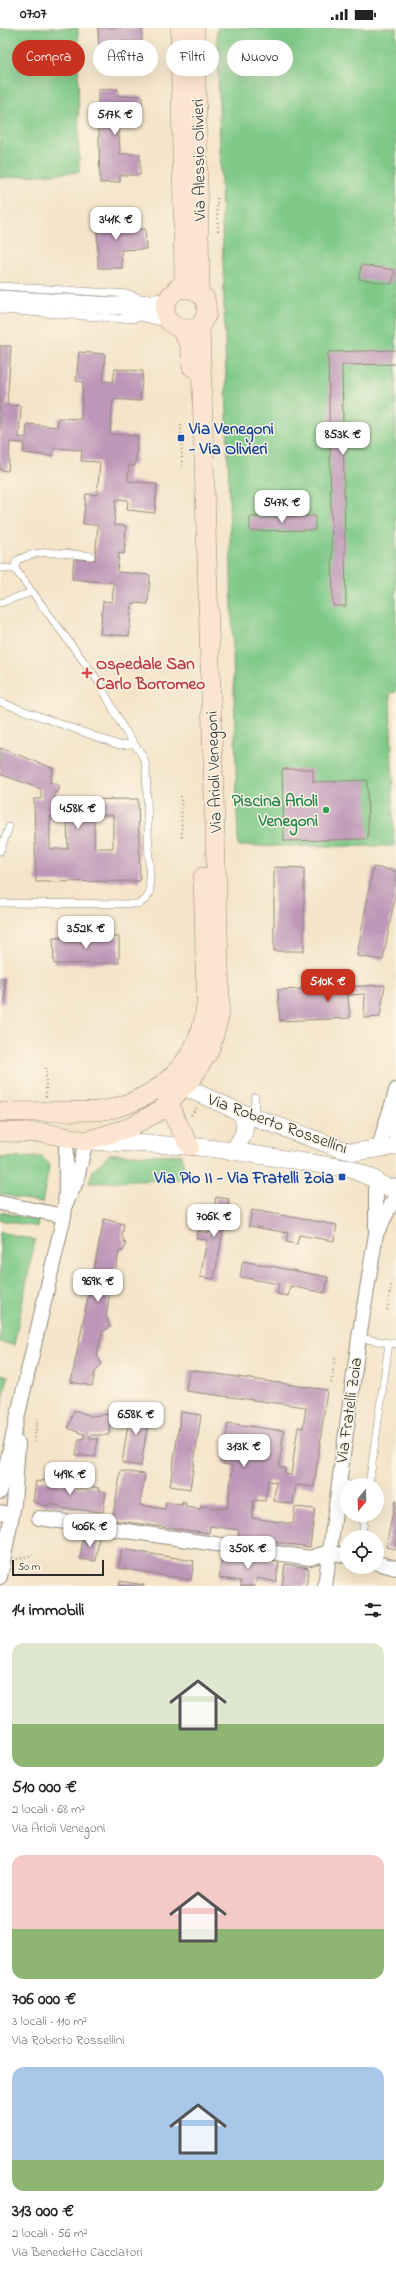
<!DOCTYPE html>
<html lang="it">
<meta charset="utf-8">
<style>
:root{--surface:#fff;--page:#f6f6f6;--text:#222;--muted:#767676;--accent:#c8321e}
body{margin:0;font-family:"Indie Flower",sans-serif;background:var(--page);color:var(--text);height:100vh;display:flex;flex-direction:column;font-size:15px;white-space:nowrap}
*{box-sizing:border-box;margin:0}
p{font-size:13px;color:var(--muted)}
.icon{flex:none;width:22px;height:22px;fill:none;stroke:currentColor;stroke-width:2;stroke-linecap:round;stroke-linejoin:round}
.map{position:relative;height:1558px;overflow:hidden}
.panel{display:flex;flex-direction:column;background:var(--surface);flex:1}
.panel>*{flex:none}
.hud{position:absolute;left:12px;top:12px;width:372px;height:36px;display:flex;gap:8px}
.needle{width:26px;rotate:199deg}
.tools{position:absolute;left:340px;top:1450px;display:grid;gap:8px}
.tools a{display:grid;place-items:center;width:44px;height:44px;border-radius:50%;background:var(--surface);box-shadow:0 4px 16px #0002;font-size:20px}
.scale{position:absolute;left:12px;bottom:10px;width:92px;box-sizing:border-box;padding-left:4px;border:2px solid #2b2b2b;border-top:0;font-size:11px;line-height:14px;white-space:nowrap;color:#2b2b2b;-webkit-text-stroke:3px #fcf5e5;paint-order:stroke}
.price{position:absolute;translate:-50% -34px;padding:0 9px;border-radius:8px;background:#fff;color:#222;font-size:13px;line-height:26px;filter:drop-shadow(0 1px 2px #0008)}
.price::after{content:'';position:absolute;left:50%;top:24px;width:12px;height:9px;margin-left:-6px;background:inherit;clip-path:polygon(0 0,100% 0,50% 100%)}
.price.selected{background:var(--accent);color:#fff}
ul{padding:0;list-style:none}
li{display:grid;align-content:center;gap:8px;height:212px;padding:0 12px}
li span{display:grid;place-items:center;height:124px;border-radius:12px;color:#555}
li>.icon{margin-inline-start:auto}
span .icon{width:72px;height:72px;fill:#fffc;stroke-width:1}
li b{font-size:17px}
h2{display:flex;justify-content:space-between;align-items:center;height:48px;padding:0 12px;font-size:17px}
.chip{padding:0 14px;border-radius:18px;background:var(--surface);box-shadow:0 4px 16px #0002;font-size:14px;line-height:36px}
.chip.selected{background:var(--accent);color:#fff}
.status{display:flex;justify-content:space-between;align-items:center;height:28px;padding:0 20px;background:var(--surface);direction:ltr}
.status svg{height:11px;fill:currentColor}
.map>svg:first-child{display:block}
.green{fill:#7ec987;stroke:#547a59}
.building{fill:#bd97b8;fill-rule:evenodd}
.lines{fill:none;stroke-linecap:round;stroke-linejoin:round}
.service-casing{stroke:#90887a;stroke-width:8}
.minor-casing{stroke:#90887a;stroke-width:16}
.tertiary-casing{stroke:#90887a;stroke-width:18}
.secondary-casing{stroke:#90887a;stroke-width:20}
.path{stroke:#90887a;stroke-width:2;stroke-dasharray:1 3;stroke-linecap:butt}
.service{stroke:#fff;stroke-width:7}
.minor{stroke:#fff;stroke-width:14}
.tertiary{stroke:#fff;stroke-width:17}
.secondary{stroke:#fce5d0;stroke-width:19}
.transit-dot{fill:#1a4fb4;stroke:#fcf5e5;stroke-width:1.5}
.health-dot{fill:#e0444e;stroke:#fcf5e5;stroke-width:1.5}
.leisure-dot{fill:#2e9e5b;stroke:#fcf5e5;stroke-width:1.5}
.labels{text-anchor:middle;stroke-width:3;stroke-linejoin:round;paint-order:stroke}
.street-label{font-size:17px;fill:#2b2b2b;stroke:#fcf5e5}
.transit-label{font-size:17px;font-weight:bold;fill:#164399;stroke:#fcf5e5;text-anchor:start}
.health-label{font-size:17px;font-weight:bold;fill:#be3a42;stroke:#fcf5e5;text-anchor:start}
.leisure-label{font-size:17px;font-weight:bold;fill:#27864d;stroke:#fcf5e5;text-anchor:end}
</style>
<div class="status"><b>07:07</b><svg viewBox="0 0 49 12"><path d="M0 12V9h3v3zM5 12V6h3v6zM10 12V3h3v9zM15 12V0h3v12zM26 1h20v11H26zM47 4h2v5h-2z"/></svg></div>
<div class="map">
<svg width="396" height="1558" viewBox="0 0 396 1558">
<rect width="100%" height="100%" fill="#fcf5e5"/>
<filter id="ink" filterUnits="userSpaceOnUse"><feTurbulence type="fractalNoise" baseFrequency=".025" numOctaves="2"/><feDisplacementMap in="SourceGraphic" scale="8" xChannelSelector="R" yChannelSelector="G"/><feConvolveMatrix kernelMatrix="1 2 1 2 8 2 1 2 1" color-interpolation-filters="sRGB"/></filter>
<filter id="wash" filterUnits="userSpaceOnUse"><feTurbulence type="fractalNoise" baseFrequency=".012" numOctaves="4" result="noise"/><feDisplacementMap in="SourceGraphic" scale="16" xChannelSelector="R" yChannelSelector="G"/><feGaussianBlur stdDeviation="0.9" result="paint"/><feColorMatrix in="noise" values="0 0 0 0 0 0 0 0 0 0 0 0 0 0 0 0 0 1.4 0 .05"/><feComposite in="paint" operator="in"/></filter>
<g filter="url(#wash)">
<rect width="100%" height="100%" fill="#f4e4c9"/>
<g class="green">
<path d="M0,0H78L79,144L0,150Z"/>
<path d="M217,0H396V664L390,665L394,818H238Z"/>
<path d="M110,1126L182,1127L185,1151L89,1155L93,1142Z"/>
<path d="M42,1129L47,1134L49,1139L42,1175L0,1166V1130Z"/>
<path d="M0,1184L37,1192L38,1199L0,1192Z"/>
<path d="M0,1204L35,1212L14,1317L0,1314Z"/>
<path d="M0,1346L8,1348L0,1386Z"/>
</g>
<g id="blocks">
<g class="building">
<path d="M98,0H142V13L117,14V21H99Z"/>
<path d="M118,61V68H142V84L118,85L120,126H140V147H120V154L100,155L98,62Z"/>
<path d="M97,186H119V201H145L146,221L121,222L122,240H98Z"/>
<path d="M361,237L395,242L392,256L359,251Z"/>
<path d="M0,318H11L7,377L21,378L19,409L26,410L27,396L57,399L58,390L81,391L83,354L76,353L79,324L105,326L103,353L113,354L115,341L143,343L140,373L113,371L110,406L138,408L135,438L129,437L128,453L157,456L155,485L127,482L128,472L116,471L114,497L126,498L124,526L119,525L117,544L150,547L148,576L132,575L129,608L100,606L103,573L112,574L114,555L72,551L74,531L95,532L98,497L83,496L86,466L97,467L100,434L81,433L82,422L54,420L53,428L23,425L24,415L10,414L8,443L0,442Z"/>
<path d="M396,322V336L342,337L346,578H333L328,324Z"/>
<path d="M315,488V502L250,503V489Z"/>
<path d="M0,720L53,740L50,754L60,758L58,764H55V772L138,771L140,853L36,854L34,771H41V761L0,746ZM94,787H113V820H94ZM67,788L68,821H50V789Z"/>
<path d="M282,741H313V754L367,752L368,811L284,813Z"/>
<path d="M274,839L304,840V923H274Z"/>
<path d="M373,839L396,843V862L383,932L357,928Z"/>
<path d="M119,909V935L54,936L53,910Z"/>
<path d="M0,950H5V974L0,975Z"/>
<path d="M385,957L380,989L364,990L365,966L348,967L350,990L280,993L278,962Z"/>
<path d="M216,1169L229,1171L214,1251L200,1249L207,1212L196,1210L197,1203L209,1205Z"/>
<path d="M252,1182L337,1197L334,1213L299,1207L297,1216L286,1214L288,1205L249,1198Z"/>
<path d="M104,1191L124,1196L122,1208L126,1217L124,1222L119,1224L114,1249L118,1260L110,1264L106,1288L110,1299L102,1304L97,1328L102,1336L95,1344L92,1358L71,1354Z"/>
<path d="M243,1233L328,1249L325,1265L290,1258L288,1268L277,1266L279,1256L240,1249Z"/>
<path d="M189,1342L327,1362L314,1459L296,1457L293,1476L274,1473L276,1454L268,1453L265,1473L254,1472L252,1490L293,1496L295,1479L315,1481L310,1519L238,1509L239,1502L210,1498L209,1505L112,1492L121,1443L145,1446L140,1477L165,1481L166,1475L182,1477V1474L186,1475L185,1479L201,1481V1478L227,1481L233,1438L223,1436L228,1395L284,1403L279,1439L285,1440L284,1446L291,1447L298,1399L303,1400L306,1379L186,1363Z"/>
<path d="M131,1378L150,1380L141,1438L122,1435Z"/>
<path d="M74,1382L91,1388L110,1386L109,1407H90V1411H98L95,1429L76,1427L79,1411H83L85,1407L68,1400Z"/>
<path d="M181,1384L201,1387L190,1461L170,1458Z"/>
<path d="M41,1452L63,1457V1455L76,1456L75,1459L85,1460L86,1458L99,1460L98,1462L106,1464L103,1484L60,1480V1478L49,1476V1478L33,1474L36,1453L40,1454Z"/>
<path d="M395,1473H396V1521L386,1519Z"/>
<path d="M83,1507L99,1509L96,1533L80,1531Z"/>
<path d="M122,1521L194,1533L191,1552L119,1540Z"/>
<path d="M223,1526L279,1534L276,1554L257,1550L255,1558H241V1553L219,1550Z"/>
<path d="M285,1536L309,1540L306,1558H282Z"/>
<path d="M120,1553L144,1557V1558H119Z"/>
</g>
</g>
</g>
<g filter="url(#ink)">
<use href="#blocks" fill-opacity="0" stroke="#90887a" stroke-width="1"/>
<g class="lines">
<g class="service-casing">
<g id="service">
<path d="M0,258L129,266L143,271"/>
<path d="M0,282L127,291L137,290"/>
<path d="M0,540L15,541L99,654L122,698L142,727L146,737L150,864L146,871L139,876L0,875"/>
<path d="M15,541L16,533C41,519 65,526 91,528"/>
<path d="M0,575L32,564"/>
<path d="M0,674L119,717L133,716"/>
<path d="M0,823L9,799"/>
<path d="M254,1089L255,1069"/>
<path d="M359,1310L396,1316"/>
<path d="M338,1455L350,1457"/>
<path d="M369,1457L389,1315"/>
<path d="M363,1499L365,1487"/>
</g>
</g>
<g class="minor-casing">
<g id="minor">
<path d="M394,1080L396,1107"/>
<path d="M380,1121C382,1100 392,1082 396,1062"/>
<path d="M67,1173L76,1154L86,1113"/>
<path d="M0,1175L64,1188"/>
<path d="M377,1204L396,1167"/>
<path d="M0,1464L64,1188C68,1163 64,1136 67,1110"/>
<path d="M0,1484L12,1487"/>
<path d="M39,1490L310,1530L329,1524"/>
<path d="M329,1524L347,1528"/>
<path d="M377,1535L396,1540"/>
<path d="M0,1549L14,1476L18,1415"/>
<path d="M325,1558L359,1310L376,1206V1153L374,1151"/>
</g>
</g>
<g class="tertiary-casing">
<g id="tertiary">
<path d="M0,271L114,278L166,274"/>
<path d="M127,281L167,290"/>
<path d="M184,1059L240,1084L341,1121L355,1124L396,1118"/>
<path d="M89,1113L190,1118L232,1123L351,1141L374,1151"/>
<path d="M232,1123C243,1111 250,1098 240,1084"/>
<path d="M376,1153L385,1159H396"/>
</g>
</g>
<g class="secondary-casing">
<g id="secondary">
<path d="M195,0L200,255L198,263"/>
<path d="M179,261H192L205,270L207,286L200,298C183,307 158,295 167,273C170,265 180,261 184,252L180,0"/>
<path d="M181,302L190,316L192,339"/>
<path d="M166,1064L175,1091L190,1118"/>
<path d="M0,1084L98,1083C146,1077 191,1044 203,995C208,976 206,956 205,937C205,908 204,879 203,849"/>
<path d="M0,1104L45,1105L86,1113L131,1099L161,1082L192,1050L210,1021L219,989L220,970L200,298"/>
</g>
</g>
<g class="path">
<path d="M217,170L218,206"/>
<path d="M181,397L182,440"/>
<path d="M181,768L182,811"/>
<path d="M46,1040V1069"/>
<path d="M191,1087L197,1079"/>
<path d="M387,1282L391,1257"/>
<path d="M331,1355L335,1330"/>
<path d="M34,1414L38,1390"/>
<path d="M17,1531L33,1527"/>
</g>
<use href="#service" class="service"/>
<use href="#minor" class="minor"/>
<use href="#tertiary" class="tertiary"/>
<use href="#secondary" class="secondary"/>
</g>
</g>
<g class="transit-dot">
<rect x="177" y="406" width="8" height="8" rx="2"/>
<rect x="338" y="1145" width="8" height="8" rx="2"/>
</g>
<path class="health-dot" d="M85 639h4v4h4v4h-4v4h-4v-4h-4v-4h4z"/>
<circle class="leisure-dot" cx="326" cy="782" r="4"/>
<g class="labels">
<g class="street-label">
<text transform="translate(198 132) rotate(-91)" y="6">Via Alessio Olivieri</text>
<text transform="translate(213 744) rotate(-92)" y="6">Via Arioli Venegoni</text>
<text transform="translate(278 1095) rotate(20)" y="6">Via Roberto Rossellini</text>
<text transform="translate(348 1382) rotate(-82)" y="6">Via Fratelli Zoia</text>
</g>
<g class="transit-label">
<text x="189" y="406">Via Venegoni<tspan x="189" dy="20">- Via Olivieri</tspan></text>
<text x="334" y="1155" text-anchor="end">Via Pio II - Via Fratelli Zoia</text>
</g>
<g class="health-label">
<text x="96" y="641">Ospedale San<tspan x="96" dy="20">Carlo Borromeo</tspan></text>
</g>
<g class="leisure-label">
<text x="318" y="778">Piscina Arioli<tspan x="318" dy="20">Venegoni</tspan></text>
</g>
</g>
</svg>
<div class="tools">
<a><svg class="needle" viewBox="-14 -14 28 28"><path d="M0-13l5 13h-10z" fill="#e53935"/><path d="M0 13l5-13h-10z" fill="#767676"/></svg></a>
<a><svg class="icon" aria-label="locate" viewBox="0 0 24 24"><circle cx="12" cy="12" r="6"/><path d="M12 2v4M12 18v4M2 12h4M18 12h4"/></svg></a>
</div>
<div class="scale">50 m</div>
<b class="price" style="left:115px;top:108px">517K €</b>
<b class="price" style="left:116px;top:213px">341K €</b>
<b class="price" style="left:343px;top:428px">853K €</b>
<b class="price" style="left:282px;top:496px">547K €</b>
<b class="price" style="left:78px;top:802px">458K €</b>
<b class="price" style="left:86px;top:922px">352K €</b>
<b class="price selected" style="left:328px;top:975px">510K €</b>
<b class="price" style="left:214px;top:1210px">706K €</b>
<b class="price" style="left:98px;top:1275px">969K €</b>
<b class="price" style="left:136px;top:1408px">658K €</b>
<b class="price" style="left:244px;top:1440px">313K €</b>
<b class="price" style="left:70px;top:1468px">419K €</b>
<b class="price" style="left:90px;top:1520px">406K €</b>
<b class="price" style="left:248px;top:1542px">350K €</b>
<div class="hud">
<a class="chip selected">Compra</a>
<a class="chip">Affitta</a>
<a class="chip">Filtri</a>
<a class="chip">Nuovo</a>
</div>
</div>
<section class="panel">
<h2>14 immobili<svg class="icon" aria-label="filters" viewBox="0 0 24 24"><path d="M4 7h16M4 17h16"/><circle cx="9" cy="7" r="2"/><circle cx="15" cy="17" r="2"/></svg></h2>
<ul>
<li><span style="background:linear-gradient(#dfe7d0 65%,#8fb573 0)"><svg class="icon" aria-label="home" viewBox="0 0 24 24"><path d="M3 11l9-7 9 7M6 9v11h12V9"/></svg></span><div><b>510 000 €</b><p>2 locali · 68 m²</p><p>Via Arioli Venegoni</p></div></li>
<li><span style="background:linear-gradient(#f6c9c9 60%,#8fb573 0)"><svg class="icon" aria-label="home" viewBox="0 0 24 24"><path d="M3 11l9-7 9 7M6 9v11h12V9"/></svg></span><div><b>706 000 €</b><p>3 locali · 110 m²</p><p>Via Roberto Rossellini</p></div></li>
<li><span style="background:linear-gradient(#a9c7e8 75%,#8fb573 0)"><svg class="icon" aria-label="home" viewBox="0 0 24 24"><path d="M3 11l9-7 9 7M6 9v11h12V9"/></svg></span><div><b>313 000 €</b><p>2 locali · 56 m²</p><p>Via Benedetto Cacciatori</p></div></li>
</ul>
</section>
